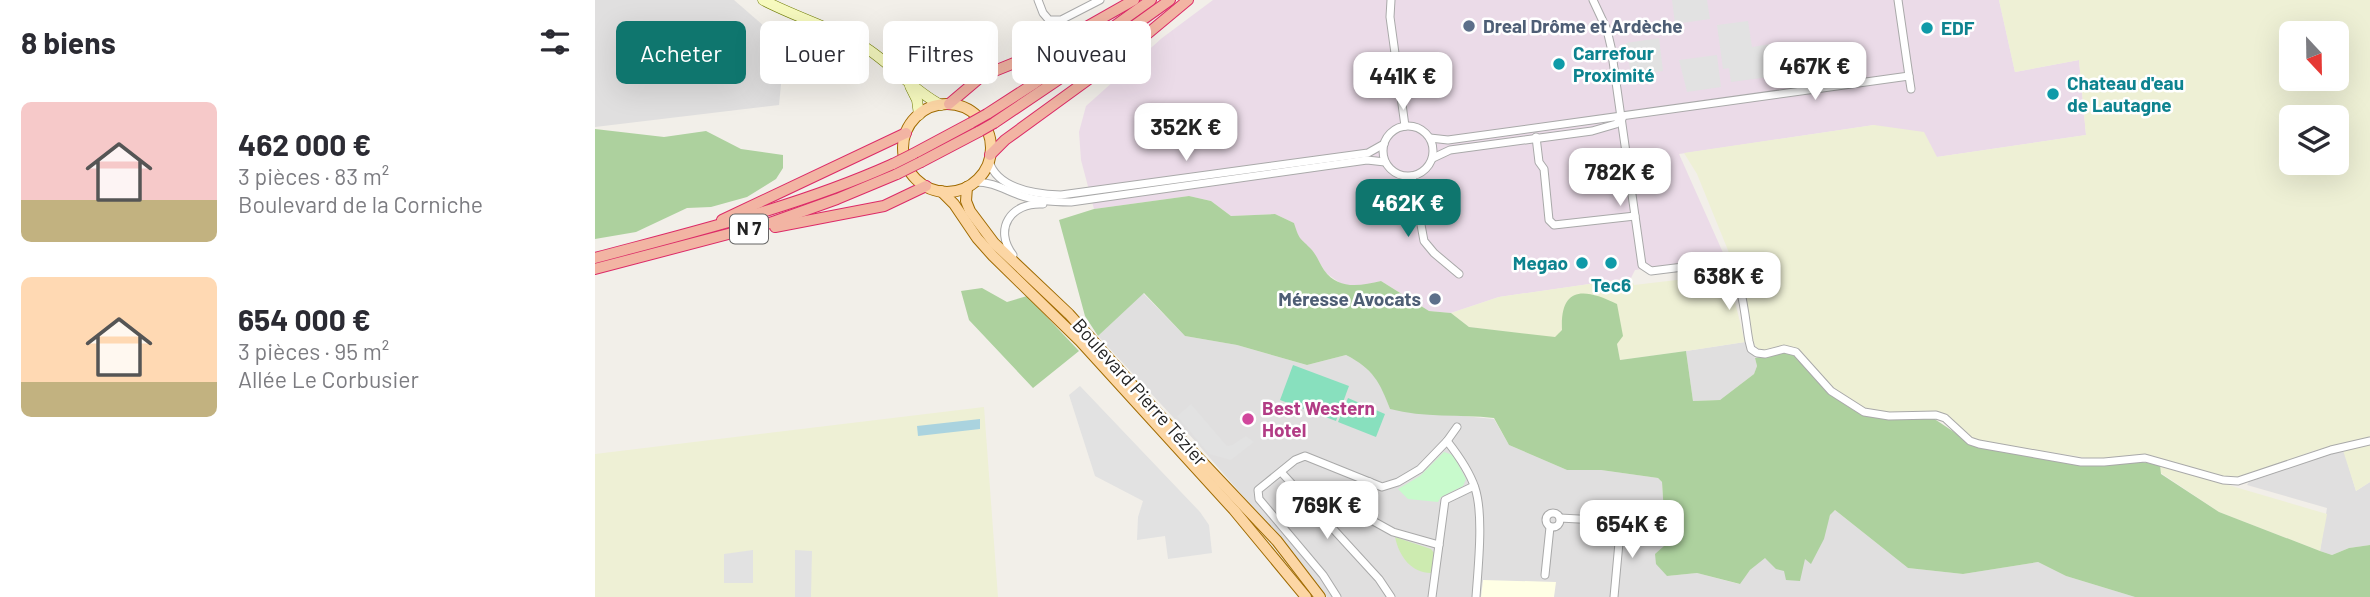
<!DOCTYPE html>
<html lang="fr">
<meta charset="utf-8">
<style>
:root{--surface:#fff;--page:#f7f7f7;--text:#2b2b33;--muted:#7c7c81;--accent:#0f766e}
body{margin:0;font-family:Barlow,sans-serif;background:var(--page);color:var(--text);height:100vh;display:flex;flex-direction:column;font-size:26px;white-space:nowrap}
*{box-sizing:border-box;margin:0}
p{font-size:23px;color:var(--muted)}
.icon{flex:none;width:38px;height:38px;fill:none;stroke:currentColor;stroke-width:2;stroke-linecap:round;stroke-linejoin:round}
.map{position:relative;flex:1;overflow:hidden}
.drawer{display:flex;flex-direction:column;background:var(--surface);width:595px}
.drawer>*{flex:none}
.banner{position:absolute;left:21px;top:21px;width:665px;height:63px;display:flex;gap:14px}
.needle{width:46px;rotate:158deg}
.fabs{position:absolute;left:1684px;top:21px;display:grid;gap:14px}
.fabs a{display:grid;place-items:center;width:70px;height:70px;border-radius:10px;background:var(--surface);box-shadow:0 7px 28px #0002;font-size:35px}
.price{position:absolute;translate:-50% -60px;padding:0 16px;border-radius:14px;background:#fff;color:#222;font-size:23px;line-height:46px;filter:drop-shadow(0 2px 4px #0008)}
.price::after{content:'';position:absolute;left:50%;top:42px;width:21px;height:16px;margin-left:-10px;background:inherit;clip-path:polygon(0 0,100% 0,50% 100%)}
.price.on{background:var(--accent);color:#fff}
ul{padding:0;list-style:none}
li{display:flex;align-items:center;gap:21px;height:175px;padding:0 21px}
li span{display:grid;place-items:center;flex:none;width:196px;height:140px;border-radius:10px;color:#555}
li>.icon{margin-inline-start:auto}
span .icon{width:84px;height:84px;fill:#fffc;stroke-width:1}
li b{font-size:30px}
h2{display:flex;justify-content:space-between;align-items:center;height:84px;padding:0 21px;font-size:30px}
.tag{padding:0 24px;border-radius:10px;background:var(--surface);box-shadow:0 7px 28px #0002;font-size:24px;line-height:63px}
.tag.on{background:var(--accent);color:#fff}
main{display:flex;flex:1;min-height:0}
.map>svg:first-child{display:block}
.residential{fill:#e0dfdf}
.industrial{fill:#ebdbe8}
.education{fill:#ffffe5}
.farmland{fill:#eef0d5;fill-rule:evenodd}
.grass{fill:#cdebb0}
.forest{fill:#add19e}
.park{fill:#c8facc}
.pitch{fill:#88e0be}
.parking{fill:#e2e2e2}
.water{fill:#aad3df}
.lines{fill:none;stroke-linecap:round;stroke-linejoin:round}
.minor-casing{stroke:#a9a9a9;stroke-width:9}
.secondary-casing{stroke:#707d05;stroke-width:11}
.primary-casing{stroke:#a06b00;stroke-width:12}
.trunk-casing{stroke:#dc2a67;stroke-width:12}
.minor{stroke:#fff;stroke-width:7}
.secondary{stroke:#f7fabf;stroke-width:10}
.primary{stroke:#fcd6a4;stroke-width:10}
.trunk{stroke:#f2b4a3;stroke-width:10}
.trunk-bridge-casing{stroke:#dc2a67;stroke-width:12;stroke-linecap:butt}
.trunk-bridge{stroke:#f2b4a3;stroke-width:10}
.service-dot{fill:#5c6f8a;stroke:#fff;stroke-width:2.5}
.culture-dot{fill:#0f9aa8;stroke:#fff;stroke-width:2.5}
.hotel-dot{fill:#d1479c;stroke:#fff;stroke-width:2.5}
.labels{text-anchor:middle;stroke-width:5;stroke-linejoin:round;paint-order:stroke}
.shield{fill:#fff;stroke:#646464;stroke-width:2}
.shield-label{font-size:18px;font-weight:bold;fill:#222}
.service-label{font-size:19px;font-weight:bold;fill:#4e5e75;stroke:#fff;text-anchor:start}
.culture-label{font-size:19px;font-weight:bold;fill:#0d838f;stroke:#fff;text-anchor:start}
.street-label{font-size:19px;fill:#222;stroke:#fff}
.hotel-label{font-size:19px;font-weight:bold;fill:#b23c85;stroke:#fff;text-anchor:start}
</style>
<main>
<section class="drawer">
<h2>8 biens<svg class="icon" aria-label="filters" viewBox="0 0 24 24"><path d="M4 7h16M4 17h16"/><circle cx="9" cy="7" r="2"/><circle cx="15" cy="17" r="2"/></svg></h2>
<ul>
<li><span style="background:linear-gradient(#f6c9c9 70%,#c2b280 0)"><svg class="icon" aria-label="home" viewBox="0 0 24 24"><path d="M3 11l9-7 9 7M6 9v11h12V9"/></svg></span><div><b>462 000 €</b><p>3 pièces · 83 m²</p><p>Boulevard de la Corniche</p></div></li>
<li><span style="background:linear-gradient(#ffd9b3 75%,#c2b280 0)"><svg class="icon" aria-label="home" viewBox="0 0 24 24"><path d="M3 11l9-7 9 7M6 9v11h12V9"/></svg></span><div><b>654 000 €</b><p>3 pièces · 95 m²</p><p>Allée Le Corbusier</p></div></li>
</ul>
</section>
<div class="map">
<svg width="1775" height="597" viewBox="0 0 1775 597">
<rect width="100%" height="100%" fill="#f2efe9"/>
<g class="residential">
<path d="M0,0H139L190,44L184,105L0,127Z"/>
<path d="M548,293L590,336L642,345L712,365L751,355L768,364L785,383L795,409L899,419L914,445L972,470H1006L1063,478L1067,482L1069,514L1082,526V538L1069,546L1072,576L1102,573L1144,584L1155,570L1170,557L1211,558L1216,563L1225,546L1235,515L1240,510L1313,568L1368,574L1443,562L1471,576L1540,597H732L706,563L601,442L503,336Z"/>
<path d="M1150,342L1160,358L1162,366L1159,374L1125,400L1098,401L1091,351Z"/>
<path d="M1749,451L1761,491L1775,482V545L1754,548L1737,555L1725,551L1732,508L1652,485L1654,482L1720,458Z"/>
</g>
<path class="industrial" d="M618,0H1404L1420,72L1484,60L1491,135L1342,157L1279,125L1084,154L1129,255L1127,259L1040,270L1036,278L904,297L856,313L834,311L786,281L766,286L748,285L731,273L717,250L704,240L699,223L680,214L636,216L616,201L594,196L499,209L486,160L484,132L491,106L567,38Z"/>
<path class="education" d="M888,580L961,582L959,597H886Z"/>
<g class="farmland">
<path d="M1404,0H1775V482L1761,491L1746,444L1718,451L1647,478L1629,477L1558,457L1542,455L1499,459L1385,441L1375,437L1343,413L1334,411L1310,414L1286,413L1258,404L1236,388L1222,373L1208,354L1201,349L1172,351L1162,348L1156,340L1145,283L1139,265L1102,174L1089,153L1279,125L1329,132L1342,157L1491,135L1484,60L1420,72ZM1696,33H1741V79H1696ZM1696,117H1741V163H1696Z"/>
<path d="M1133,274L1150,342L1091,351L1025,360L1022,344L968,330L960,338L874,327L856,313L904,297L1036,278L1039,285Z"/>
<path d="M389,407L403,597H0V454Z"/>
<path d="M1565,465L1732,514L1725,551L1624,512L1566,473Z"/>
</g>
<path class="grass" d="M800,537L836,549L839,553L836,573C816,573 804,556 800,537Z"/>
<g class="forest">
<path d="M0,129L69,137L111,131L146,149L188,155V168L181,179L152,197L116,207L92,208L41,232L0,239Z"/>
<path d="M594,196L616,201L636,216L680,214L699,223C705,242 705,237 717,250C722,256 725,264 729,270C743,290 765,286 786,281L834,311L856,313L874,327L960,337L967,330C965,286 989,288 1022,304L1028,336L1022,344L1025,360L1091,351L1098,401L1125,400L1159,374L1162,366L1160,358L1193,352L1207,361L1237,396L1260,411L1274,416L1298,419L1335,416L1380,446L1492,465L1541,461L1565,465L1566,474L1624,512L1725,551L1737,555L1754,548L1775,545V597H1540L1471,576L1443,562L1368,574L1313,568L1240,510L1235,515L1229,539L1216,564L1210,559L1205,581L1191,580L1189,571L1181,569L1170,558L1155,570L1145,584L1102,573L1072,576L1061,564L1060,554L1069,546L1082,538V526L1069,514L1067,482L1063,478L1006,470H972L914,445L899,418C864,414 829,418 795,409C785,382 778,369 751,355L712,365L642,345L590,336L549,293L503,336L490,316L464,220L499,209Z"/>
<path d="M387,288L412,302L432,296L484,351L438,388L374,320L366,291Z"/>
</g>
<path class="park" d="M849,452L858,455L871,479L868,486L846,497L843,502L813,499L803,489L825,476Z"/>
<g class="pitch">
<path d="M698,365L754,386L741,421L685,400Z"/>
<path d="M753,398L790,414L781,437L743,422Z"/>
</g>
<g class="parking">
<path d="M1077,0H1112L1115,19L1080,24Z"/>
<path d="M1153,21L1157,47L1176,44L1181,76L1136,82L1134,68L1128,69L1122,25Z"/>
<path d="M1064,38L1068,71L1036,76L1031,43Z"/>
<path d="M1122,55L1126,87L1092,92L1084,60Z"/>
<path d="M485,386L605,512L614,525L617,553L573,559L570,536L542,540L543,517L548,501L500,476L474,395Z"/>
<path d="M596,404L632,446L637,445L651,436L659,442L636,460L614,454L582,416Z"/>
<path d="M158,550V583H129V554Z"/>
<path d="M200,550L217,551L216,597H200Z"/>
</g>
<path class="water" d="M385,419V429L323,436L322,426Z"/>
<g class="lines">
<g class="minor-casing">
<g id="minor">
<path d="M443,0L448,13L454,20H466L505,0"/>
<path d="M796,0L795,17L810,126"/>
<path d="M998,0L1012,30L1016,47L1047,265L1056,271L1128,262C1148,270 1150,321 1154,341L1156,349L1162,353L1170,354L1189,349L1201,352L1236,391L1269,412L1294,416L1341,415L1350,418L1375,441L1384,444L1486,462H1509L1550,458L1628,480L1643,481L1736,450L1775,441"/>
<path d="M1314,76L1316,89"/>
<circle cx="813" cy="151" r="25"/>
<path d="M941,137L944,162L949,169L954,220L959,225L1040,216"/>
<path d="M835,138L853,140L1314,76L1303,0"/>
<path d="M838,158L855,150L997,131L1021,124L1027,119"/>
<path d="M394,161C402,189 440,194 466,195L773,153L789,144"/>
<path d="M817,176L829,241L839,253L864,274"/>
<path d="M380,182C398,182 408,189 424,195C441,201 458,202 476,202L772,160L790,162"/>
<path d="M418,255C398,229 416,202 448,204"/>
<path d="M852,441C863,455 874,470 880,488C889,515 883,568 881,597"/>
<path d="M686,472L784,579L796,597"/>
<path d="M762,511L775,482"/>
<circle cx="958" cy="520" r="7"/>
<path d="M724,515L751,506L798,532L844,545"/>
<path d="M965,518L1039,522L1061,528"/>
<path d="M950,575L955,527"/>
<path d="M742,597L728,575L664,499L663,490L700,460L710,456L787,487L803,482L825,469L852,441L862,427"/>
<path d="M837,597L850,500L879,486"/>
<path d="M1019,597L1026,521"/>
</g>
</g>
<g class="secondary-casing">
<g id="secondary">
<path d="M168,0C200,17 236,27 268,46C296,63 317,90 346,105"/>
<path d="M315,86L322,100L324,115"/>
</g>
</g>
<g class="primary-casing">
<g id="primary">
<circle cx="352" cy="148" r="44"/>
<path d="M372,187L371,201L375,211L399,243L474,314L593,447L682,541L725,597"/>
<path d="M346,191L359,204L382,238L398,256L485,341L639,510L711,597"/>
</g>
</g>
<g class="trunk-casing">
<g id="trunk">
<path d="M354,104L387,76L449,51L539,0"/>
<path d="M392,114L440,83L556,0"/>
<path d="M399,123L476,71L575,0"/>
<path d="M318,154L376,123"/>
<path d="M395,155L410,140L527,55L593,0"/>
<path d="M326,162L385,131"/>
<path d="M127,220L311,133"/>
<path d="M180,227L289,206L331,186"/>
<path d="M0,258C101,231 202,207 298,164"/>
<path d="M0,269L175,223L242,199L302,174"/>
</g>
</g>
<use href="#minor" class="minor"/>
<use href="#secondary" class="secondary"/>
<use href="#primary" class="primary"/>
<use href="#trunk" class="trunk"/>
<g class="trunk-bridge-casing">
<g id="trunk-bridge">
<path d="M376,123L392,114"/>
<path d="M385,131L399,123"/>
<path d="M298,164L318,154"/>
<path d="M302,174L326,162"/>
</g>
</g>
<use href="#trunk-bridge" class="trunk-bridge"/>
</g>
<g class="service-dot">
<circle cx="874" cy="26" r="7"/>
<circle cx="840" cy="299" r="7"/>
</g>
<g class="culture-dot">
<circle cx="1332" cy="28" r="7"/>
<circle cx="964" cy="64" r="7"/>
<circle cx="1458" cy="94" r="7"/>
<circle cx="987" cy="263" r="7"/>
<circle cx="1016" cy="263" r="7"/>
</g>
<circle class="hotel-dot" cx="653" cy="419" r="7"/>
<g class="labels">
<rect class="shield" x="135" y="214.5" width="38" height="29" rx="5"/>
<g class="shield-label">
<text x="154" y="235">N 7</text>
</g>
<g class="service-label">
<text x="888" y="33">Dreal Drôme et Ardèche</text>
<text x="826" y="306" text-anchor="end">Méresse Avocats</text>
</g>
<g class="culture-label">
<text x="1346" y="35">EDF</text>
<text x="978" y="60">Carrefour<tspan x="978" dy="22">Proximité</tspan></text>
<text x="1472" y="90">Chateau d'eau<tspan x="1472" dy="22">de Lautagne</tspan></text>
<text x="973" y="270" text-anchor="end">Megao</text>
<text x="1016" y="292" text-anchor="middle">Tec6</text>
</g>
<g class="street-label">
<text transform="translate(545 392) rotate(48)" y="7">Boulevard Pierre Tézier</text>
</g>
<g class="hotel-label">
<text x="667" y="415">Best Western<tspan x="667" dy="22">Hotel</tspan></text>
</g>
</g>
</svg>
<div class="fabs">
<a><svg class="needle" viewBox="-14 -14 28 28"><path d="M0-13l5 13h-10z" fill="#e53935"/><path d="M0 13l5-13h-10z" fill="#7c7c81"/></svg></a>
<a><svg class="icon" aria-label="layers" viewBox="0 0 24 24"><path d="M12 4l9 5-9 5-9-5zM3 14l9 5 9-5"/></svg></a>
</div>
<b class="price" style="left:1220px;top:102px">467K €</b>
<b class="price" style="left:808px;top:112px">441K €</b>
<b class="price" style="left:591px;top:163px">352K €</b>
<b class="price" style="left:1025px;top:208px">782K €</b>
<b class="price on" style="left:813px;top:239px">462K €</b>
<b class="price" style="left:1134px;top:312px">638K €</b>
<b class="price" style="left:732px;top:541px">769K €</b>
<b class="price" style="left:1037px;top:560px">654K €</b>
<div class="banner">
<a class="tag on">Acheter</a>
<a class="tag">Louer</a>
<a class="tag">Filtres</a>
<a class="tag">Nouveau</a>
</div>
</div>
</main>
